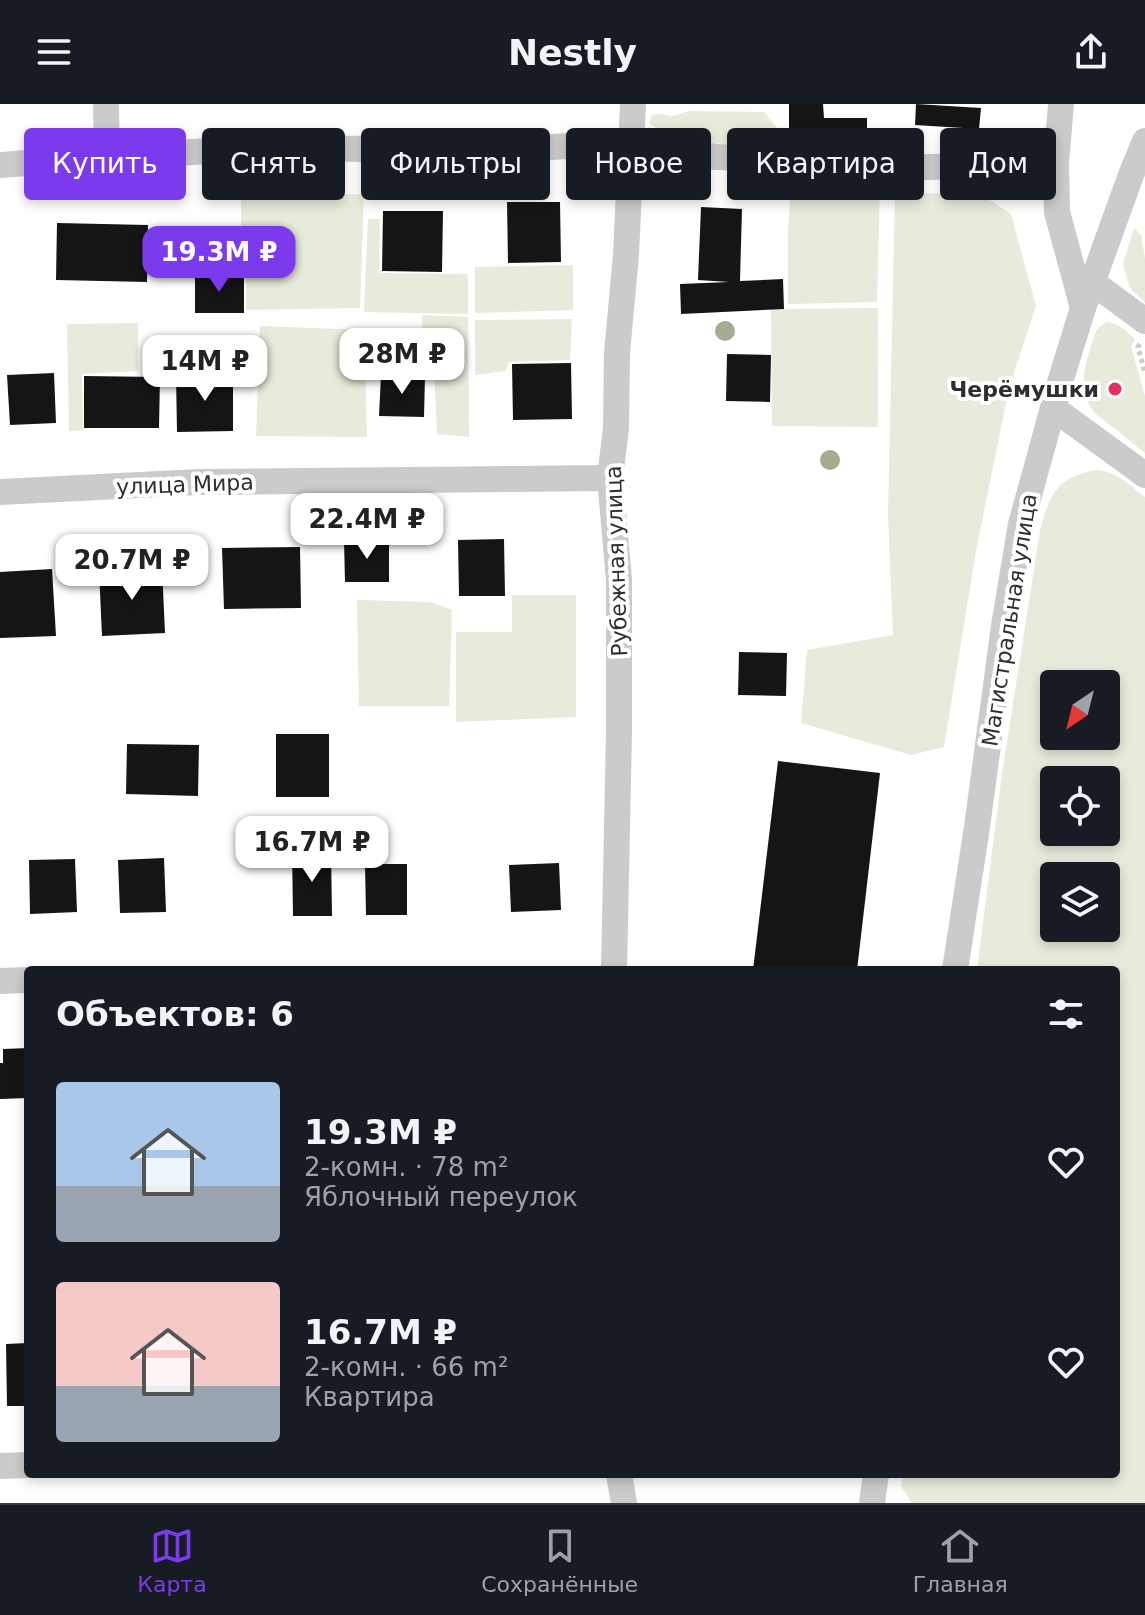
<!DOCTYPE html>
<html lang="ru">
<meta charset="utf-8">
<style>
:root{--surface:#171b24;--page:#242831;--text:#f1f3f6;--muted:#9ea1a6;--line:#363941;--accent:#7c3aed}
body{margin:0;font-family:"DejaVu Sans",sans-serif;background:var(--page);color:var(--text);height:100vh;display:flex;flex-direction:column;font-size:30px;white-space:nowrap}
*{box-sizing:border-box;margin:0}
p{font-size:26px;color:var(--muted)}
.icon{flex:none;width:44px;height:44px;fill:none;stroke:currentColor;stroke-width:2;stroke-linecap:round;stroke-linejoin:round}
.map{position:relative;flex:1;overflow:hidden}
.panel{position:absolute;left:24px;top:862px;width:1096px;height:512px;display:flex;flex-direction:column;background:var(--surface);border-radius:8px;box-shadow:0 4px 12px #0003}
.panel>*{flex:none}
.hud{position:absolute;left:24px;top:24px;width:1098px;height:72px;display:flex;gap:16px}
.needle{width:52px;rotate:215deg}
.fabs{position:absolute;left:1040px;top:566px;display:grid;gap:16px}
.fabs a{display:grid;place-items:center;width:80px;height:80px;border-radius:8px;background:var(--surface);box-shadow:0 4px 12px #0003;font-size:40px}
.price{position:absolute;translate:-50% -68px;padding:0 18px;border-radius:16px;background:#fff;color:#222;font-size:26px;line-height:52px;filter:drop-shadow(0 2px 4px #0008)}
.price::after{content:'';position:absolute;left:50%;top:48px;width:24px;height:18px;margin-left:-12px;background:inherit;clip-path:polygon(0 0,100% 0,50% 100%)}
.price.current{background:var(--accent);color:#fff}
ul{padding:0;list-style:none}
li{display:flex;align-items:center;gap:24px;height:200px;padding:0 32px}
li span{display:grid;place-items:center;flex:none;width:224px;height:160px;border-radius:8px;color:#555}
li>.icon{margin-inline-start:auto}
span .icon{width:96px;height:96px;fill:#fffc;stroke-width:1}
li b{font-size:34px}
h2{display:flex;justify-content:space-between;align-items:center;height:96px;padding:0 32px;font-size:34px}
.pill{padding:0 28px;border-radius:8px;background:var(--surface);box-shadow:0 4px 12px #0003;font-size:28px;line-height:72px}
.pill.current{background:var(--accent);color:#fff}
header{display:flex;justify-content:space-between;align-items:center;height:104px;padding:0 32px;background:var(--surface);font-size:36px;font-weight:700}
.dock{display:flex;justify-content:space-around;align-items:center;height:112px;border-top:2px solid var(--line);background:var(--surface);font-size:22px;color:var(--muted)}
.dock a{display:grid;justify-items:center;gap:4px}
.dock .current{color:var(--accent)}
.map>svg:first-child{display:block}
.green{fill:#e7ebdb;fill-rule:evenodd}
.building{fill:#151515}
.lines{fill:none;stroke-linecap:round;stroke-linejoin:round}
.path{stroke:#cbcbcb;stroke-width:5;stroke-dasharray:4 4;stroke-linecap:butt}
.minor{stroke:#cbcbcb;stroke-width:26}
.tree{fill:#a4ad93}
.poi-dot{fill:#e62e61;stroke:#fff;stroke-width:3}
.labels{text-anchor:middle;stroke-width:8;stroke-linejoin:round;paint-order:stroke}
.poi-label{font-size:22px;font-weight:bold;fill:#2e2e2e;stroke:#fff;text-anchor:end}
.street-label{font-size:22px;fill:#2e2e2e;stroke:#fff}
</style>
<header><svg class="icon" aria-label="menu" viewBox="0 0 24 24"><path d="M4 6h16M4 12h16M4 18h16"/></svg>Nestly<svg class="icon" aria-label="share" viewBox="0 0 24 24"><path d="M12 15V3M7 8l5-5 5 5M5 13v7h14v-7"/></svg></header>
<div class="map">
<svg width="1145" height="1399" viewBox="0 0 1145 1399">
<rect width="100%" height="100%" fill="#fff"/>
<g class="green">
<path d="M689,7L764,8L779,26L778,41C746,42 673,41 649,19L651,12L657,10L673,12Z"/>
<path d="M791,81L880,82L877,198L788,200V126Z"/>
<path d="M895,89L980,90L1011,110L1036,202L1009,284L976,447L944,643L911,651L801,619L807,546L893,531L888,411Z"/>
<path d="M364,90L360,204L246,206V162L241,161V91Z"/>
<path d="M368,115H380L379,169L468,170V210L364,208Z"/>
<path d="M1134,124L1141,131L1145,154V199L1130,184L1123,160Z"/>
<path d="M573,161V206L475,209V163Z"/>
<path d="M878,204V323L772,322L771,205Z"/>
<path d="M422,211L468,213L469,333L437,330L434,269L374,266L376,234L423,233Z"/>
<path d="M572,215L570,256L509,258L505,267L475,271V216Z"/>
<path d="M1107,218C1118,218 1127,228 1135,235L1131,242L1145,292V349L1095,309C1074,284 1087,257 1095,229L1099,223Z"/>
<path d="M138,219V267L82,270L83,326L69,327L67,220Z"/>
<path d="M260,222L364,226L367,333L256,332Z"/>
<path d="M1096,366C1115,367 1130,381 1145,393V1399H912L901,1382L903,1370H1116V866H977L1002,670L1040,427C1050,389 1056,374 1096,366ZM1054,580H1106V632H1054ZM1054,676H1106V728H1054ZM1054,772H1106V824H1054Z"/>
<path d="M512,491H576V613L456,618V528H512Z"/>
<path d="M357,496L430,498L452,506L449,602H359Z"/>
</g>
<g class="building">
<path d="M789,0H823L824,14H867V41L789,42Z"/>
<path d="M916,0L981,4L979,25L915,21Z"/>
<path d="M507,98H560L561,158L508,159Z"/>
<path d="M701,103L742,105L740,177L783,175L784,205L681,210L680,180L729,178L698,176Z"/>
<path d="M383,107H443L442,168L382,167Z"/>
<path d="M57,119L148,121L147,178L56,176Z"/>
<path d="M195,170L244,171V209H195Z"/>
<path d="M727,250L771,251L770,298L726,297Z"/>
<path d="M571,259L572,315L513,316L512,260Z"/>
<path d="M54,269L56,319L10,321L7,271Z"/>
<path d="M381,270L425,272L424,313L379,312Z"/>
<path d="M176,271H233V327L177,328Z"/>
<path d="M84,272L160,273L159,324H84Z"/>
<path d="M504,435L505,492H459L458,436Z"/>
<path d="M389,436V478H345L344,437Z"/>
<path d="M300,443L301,504L224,505L222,444Z"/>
<path d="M162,463L165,529L102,532L99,466Z"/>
<path d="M52,465L56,532L0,534V468Z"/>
<path d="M739,548L787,549L786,592L738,591Z"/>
<rect x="276" y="630" width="53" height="63"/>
<path d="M127,640L199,641L198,692L126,690Z"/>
<path d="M778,657L880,669L857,866H753Z"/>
<path d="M292,747H331L332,812H293Z"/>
<path d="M164,754L166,808L120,809L118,756Z"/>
<path d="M75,755L77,808L30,810L29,756Z"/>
<path d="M559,759L561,806L511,808L509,761Z"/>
<path d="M365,760H407V811H366Z"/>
<path d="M28,944V994L0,995V959H3V945Z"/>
<path d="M28,1239V1302H7L6,1240Z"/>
</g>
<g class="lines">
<path class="path" d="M1140,240L1138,243L1145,269"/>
<g class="minor">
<path d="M106,0L107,53"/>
<path d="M1061,0L1056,59L1057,108L1083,204"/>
<path d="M0,61L107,53L258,44L505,46L632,38L716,53L856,58L896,64L1056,59"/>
<path d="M1092,178L1145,217"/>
<path d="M1053,304L1145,371"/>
<path d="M0,388L199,378L610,374"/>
<path d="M614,866L619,627V476L610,374L616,324L617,249L626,151L633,0"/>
<path d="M955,866L977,723L1004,522L1021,420L1061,275L1083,204L1131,71L1145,37"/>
<path d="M0,877L28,876"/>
<path d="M0,1362L28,1361"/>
<path d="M619,1370L624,1399"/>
<path d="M872,1399L876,1370"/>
</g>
</g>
<g class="tree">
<circle cx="725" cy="227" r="10"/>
<circle cx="830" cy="356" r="10"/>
</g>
<circle class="poi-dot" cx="1115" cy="285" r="8"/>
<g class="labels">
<g class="poi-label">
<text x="1099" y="293">Черёмушки</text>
</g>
<g class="street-label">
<text transform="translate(185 380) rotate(-2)" y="8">улица Мира</text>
<text transform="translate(616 457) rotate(-92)" y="8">Рубежная улица</text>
<text transform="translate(1009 516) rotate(-81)" y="8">Магистральная улица</text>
</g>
</g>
</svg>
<div class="fabs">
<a><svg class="needle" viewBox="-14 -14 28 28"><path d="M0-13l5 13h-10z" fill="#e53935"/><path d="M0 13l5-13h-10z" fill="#9ea1a6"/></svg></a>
<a><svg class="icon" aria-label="locate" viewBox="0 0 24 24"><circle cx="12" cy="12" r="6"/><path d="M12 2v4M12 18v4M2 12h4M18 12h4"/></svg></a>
<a><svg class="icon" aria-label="layers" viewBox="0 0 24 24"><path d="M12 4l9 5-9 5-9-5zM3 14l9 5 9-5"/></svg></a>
</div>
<b class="price current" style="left:219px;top:190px">19.3M ₽</b>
<b class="price" style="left:402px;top:292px">28M ₽</b>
<b class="price" style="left:205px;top:299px">14M ₽</b>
<b class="price" style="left:367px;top:457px">22.4M ₽</b>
<b class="price" style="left:132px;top:498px">20.7M ₽</b>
<b class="price" style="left:312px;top:780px">16.7M ₽</b>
<div class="hud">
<a class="pill current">Купить</a>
<a class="pill">Снять</a>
<a class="pill">Фильтры</a>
<a class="pill">Новое</a>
<a class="pill">Квартира</a>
<a class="pill">Дом</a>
</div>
<section class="panel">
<h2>Объектов: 6<svg class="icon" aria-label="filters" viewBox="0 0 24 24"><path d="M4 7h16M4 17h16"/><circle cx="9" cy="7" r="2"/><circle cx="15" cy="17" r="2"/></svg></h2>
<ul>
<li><span style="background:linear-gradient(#a9c7e8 65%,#9aa5b1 0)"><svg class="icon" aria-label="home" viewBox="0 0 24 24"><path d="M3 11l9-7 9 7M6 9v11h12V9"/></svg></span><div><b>19.3M ₽</b><p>2-комн. · 78 m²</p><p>Яблочный переулок</p></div><svg class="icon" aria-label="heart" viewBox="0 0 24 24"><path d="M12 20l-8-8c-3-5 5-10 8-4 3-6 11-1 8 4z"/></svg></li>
<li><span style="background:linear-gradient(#f6c9c9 65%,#9aa5b1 0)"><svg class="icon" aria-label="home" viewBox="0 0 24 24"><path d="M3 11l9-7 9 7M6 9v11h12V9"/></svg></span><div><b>16.7M ₽</b><p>2-комн. · 66 m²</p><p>Квартира</p></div><svg class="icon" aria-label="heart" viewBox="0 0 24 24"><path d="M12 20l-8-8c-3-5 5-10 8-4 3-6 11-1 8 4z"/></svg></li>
</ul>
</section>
</div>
<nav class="dock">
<a class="current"><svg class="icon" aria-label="map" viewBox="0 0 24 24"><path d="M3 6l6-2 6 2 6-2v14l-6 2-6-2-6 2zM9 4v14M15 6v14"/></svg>Карта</a>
<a><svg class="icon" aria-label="saved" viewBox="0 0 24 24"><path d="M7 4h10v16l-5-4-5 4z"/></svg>Сохранённые</a>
<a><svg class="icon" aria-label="home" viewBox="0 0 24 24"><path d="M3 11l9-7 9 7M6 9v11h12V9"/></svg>Главная</a>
</nav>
